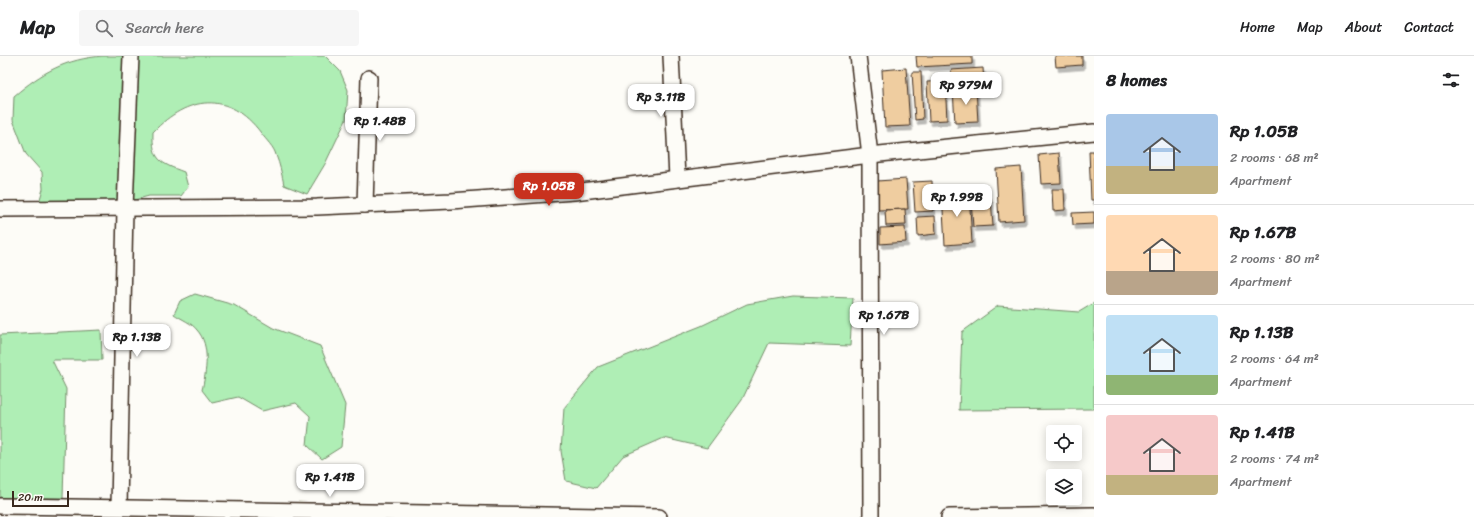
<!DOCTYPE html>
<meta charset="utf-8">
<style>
:root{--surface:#fff;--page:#f6f6f6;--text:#202124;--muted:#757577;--line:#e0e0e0;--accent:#c8321e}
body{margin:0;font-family:Sriracha,sans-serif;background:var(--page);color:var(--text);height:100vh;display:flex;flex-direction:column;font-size:15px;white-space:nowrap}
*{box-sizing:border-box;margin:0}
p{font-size:13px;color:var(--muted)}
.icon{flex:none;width:22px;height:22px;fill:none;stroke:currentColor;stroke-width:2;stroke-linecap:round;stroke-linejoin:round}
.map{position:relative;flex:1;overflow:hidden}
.drawer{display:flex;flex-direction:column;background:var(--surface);width:380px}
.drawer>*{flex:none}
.buttons{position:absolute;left:1046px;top:369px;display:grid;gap:8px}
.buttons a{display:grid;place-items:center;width:36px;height:36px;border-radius:4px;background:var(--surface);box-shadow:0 2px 10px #0003;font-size:20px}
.scale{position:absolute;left:12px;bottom:10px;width:57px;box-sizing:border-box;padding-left:4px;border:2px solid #3b2a1e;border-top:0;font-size:11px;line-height:14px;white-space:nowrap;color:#3b2a1e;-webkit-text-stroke:3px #fdfcf7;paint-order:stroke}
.price{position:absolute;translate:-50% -34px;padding:0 9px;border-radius:8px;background:#fff;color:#222;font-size:13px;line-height:26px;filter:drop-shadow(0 1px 2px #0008)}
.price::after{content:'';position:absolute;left:50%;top:24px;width:12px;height:9px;margin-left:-6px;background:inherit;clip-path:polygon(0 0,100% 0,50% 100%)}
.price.active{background:var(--accent);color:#fff}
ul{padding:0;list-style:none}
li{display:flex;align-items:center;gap:12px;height:100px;padding:0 12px}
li+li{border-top:1px solid var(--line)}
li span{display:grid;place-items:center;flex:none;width:112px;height:80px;border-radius:4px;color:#555}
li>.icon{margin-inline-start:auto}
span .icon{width:48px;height:48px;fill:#fffc;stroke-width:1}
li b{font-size:17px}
h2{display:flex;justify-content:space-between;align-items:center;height:48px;padding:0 12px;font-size:17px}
header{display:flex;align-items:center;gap:24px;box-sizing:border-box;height:56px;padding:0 20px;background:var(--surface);border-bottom:1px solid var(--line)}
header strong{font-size:19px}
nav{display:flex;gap:22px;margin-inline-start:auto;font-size:14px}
.search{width:280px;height:36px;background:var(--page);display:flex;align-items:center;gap:10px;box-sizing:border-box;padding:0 14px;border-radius:4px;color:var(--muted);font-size:15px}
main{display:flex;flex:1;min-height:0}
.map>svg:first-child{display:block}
.green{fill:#afeeb5;stroke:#758c6a}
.building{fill:#efcda0;stroke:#3b2a1e;filter:url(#shadow)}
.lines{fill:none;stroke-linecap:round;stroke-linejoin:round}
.street-casing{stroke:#3b2a1e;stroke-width:18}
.street{stroke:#fdfcf7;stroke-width:15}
</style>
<header>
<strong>Map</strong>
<div class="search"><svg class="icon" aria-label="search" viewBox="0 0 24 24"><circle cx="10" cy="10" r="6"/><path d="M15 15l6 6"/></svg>Search here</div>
<nav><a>Home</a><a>Map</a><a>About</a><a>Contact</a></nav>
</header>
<main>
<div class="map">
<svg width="1094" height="461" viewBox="0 0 1094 461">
<defs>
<filter id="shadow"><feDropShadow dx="2.5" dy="4.5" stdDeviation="0" flood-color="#0004"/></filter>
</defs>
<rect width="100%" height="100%" fill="#fdfcf7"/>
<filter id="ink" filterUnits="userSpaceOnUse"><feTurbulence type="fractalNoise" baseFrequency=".025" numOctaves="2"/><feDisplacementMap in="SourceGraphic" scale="8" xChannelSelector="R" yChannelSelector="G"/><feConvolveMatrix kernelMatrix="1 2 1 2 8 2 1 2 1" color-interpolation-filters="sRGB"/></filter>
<g filter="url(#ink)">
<g class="green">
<path d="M103,0H325L340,15L348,34L346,64L325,108L307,138L284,129C282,119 280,109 276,99C274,91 266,84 261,77C229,34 187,40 153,76C152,104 160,107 184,116L188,131L181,140H149L105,152L37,153L43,133L42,116L26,98L13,64L14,40C42,16 66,3 103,0Z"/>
<path d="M195,238L234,249L273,272L320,290L345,349L341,391L322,403L307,389L310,360L296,347L262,355L238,341L212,347L202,334C206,317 211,289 197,274C192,267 181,263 174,258L180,245Z"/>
<path d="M793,240L853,242L850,290L769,287L742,344L707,392L664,382L623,400L596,432L566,425L561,395L564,352L598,311L701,270L747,248Z"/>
<path d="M1094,247V353L959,354L962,276L998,250L1079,256Z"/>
<path d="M101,274L102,304H52L66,333L63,442H0V279Z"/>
</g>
<g class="building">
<path d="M916,0H972V8L917,11Z"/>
<path d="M1055,0H1082V9L1056,11Z"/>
<path d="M906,12L910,70L885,71L882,14Z"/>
<path d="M983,12L984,28L952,30L951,14Z"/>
<path d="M912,16H921L923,63L915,64Z"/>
<path d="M945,25L947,64L929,65L927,26Z"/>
<path d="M976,32L978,66L955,67L953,33Z"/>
<path d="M1089,95H1094V144H1091Z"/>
<path d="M1059,97L1061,127L1041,128L1039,99Z"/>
<path d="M1021,111L1024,164L999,166L996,113Z"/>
<path d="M906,123L908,153L878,154L877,125Z"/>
<path d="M932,125L933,155L915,156L913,126Z"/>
<path d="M1052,133H1064L1065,154L1053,155Z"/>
<path d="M969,135L972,187L945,189L942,136Z"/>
<path d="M991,142L993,170L973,171L971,143Z"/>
<path d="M905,153L906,169L886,170L885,154Z"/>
<path d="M1094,156V168L1073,169L1072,157Z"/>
<path d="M935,160L936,178L918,180L917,161Z"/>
<path d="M905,171L906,186L880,188V172Z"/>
</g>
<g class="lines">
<g class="street-casing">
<g id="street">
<path d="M671,0L677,122"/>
<path d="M858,0L870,99L871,461"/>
<path d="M365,149L369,22"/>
<path d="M0,153L317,151L451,145L574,136L870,99L1094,76"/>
<path d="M0,450C220,452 440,458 659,461"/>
<path d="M119,451L125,152L131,0"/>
<path d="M949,461L1094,459"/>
</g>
</g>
<use href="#street" class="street"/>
</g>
</g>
</svg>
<div class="buttons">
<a><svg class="icon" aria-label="locate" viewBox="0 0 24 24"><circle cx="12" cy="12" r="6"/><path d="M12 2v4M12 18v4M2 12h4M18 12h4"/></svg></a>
<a><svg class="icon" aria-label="layers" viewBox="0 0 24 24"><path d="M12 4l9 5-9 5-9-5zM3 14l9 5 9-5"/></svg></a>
</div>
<div class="scale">20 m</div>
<b class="price" style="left:966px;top:50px">Rp 979M</b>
<b class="price" style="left:661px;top:62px">Rp 3.11B</b>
<b class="price" style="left:380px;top:86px">Rp 1.48B</b>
<b class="price active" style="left:549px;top:151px">Rp 1.05B</b>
<b class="price" style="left:957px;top:162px">Rp 1.99B</b>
<b class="price" style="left:884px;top:280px">Rp 1.67B</b>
<b class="price" style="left:137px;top:302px">Rp 1.13B</b>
<b class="price" style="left:330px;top:442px">Rp 1.41B</b>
</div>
<section class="drawer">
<h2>8 homes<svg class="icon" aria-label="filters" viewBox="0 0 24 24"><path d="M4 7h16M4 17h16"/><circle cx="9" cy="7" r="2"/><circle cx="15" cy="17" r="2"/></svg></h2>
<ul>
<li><span style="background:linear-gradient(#a9c7e8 65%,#c2b280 0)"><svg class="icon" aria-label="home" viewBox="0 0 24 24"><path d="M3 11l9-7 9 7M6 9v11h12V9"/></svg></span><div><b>Rp 1.05B</b><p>2 rooms · 68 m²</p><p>Apartment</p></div></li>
<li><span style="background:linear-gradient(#ffd9b3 70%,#b9a48a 0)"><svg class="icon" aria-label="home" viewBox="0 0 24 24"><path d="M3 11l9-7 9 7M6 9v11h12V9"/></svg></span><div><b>Rp 1.67B</b><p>2 rooms · 80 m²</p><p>Apartment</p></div></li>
<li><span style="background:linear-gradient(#bfe0f5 75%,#8fb573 0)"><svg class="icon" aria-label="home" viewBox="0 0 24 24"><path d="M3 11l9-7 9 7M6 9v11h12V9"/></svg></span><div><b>Rp 1.13B</b><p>2 rooms · 64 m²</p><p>Apartment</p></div></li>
<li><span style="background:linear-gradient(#f6c9c9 75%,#c2b280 0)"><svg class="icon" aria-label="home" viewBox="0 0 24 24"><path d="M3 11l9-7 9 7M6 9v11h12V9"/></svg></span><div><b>Rp 1.41B</b><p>2 rooms · 74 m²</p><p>Apartment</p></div></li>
</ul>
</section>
</main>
